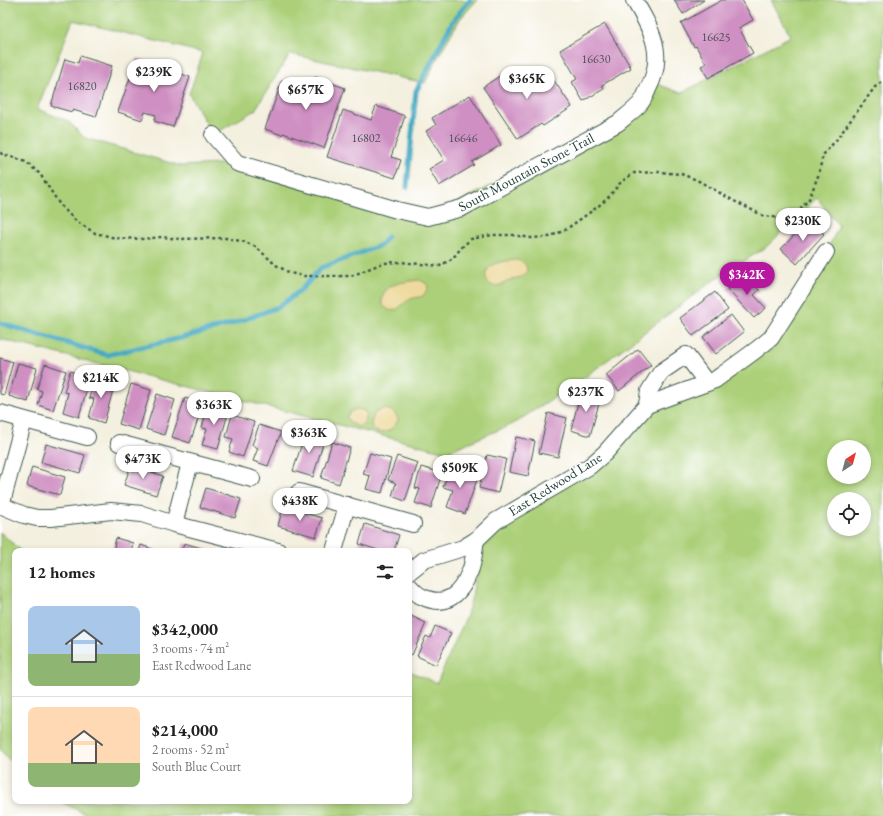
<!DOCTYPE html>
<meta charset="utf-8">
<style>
:root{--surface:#fff;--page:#f6f6f6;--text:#222;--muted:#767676;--line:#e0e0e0;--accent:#b5179e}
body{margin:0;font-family:"EB Garamond",serif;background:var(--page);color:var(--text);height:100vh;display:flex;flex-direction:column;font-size:15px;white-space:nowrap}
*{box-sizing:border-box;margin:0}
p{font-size:13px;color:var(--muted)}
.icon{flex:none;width:22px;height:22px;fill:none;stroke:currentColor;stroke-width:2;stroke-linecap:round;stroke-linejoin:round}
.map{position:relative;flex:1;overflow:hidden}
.drawer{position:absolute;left:12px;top:548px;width:400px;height:256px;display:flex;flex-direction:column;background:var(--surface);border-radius:8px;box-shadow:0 2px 6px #0003}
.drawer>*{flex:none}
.needle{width:26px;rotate:36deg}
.buttons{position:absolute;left:827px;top:440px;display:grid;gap:8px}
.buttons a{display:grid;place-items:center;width:44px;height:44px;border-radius:50%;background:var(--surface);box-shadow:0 2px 6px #0003;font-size:20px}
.price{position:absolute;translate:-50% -34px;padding:0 9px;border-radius:14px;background:#fff;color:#222;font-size:13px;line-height:26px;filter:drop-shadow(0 1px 2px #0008)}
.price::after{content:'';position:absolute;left:50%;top:24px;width:12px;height:9px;margin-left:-6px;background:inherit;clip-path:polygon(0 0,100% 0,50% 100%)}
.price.on{background:var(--accent);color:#fff}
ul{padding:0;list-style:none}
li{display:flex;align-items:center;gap:12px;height:100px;padding:0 16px}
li+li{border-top:1px solid var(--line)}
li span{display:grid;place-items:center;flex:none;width:112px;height:80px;border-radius:8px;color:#555}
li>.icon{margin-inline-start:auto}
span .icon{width:48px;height:48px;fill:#fffc;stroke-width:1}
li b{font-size:17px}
h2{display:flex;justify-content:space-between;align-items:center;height:48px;padding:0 16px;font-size:17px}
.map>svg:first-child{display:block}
.green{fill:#acd079;stroke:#668656;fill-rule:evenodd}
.sand{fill:#eeda9e;stroke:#868c69}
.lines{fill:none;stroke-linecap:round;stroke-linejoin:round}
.stream{stroke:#44aac3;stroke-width:5}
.building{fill:#cf8fc2}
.minor-casing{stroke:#3f584e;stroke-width:18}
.path{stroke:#3f584e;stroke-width:2.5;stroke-dasharray:3 3;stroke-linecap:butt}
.minor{stroke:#fff;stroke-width:16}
.labels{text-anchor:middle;stroke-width:3;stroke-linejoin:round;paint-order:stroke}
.number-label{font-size:12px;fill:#4b5258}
.street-label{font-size:14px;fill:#1f3d34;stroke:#fff}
</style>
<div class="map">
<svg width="883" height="816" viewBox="0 0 883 816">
<rect width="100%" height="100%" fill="#fff"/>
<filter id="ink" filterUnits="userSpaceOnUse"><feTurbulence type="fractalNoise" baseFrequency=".025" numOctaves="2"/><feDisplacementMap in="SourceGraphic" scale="8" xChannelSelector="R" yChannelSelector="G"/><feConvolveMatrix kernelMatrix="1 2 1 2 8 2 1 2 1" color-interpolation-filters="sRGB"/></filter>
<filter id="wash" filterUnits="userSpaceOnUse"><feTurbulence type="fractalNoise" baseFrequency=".012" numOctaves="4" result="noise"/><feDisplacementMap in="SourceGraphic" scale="16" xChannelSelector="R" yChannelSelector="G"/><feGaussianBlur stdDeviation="0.9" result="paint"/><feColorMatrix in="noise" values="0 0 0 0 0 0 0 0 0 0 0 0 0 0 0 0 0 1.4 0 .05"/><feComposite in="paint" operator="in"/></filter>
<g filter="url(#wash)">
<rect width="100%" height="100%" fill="#f4f0df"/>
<g class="green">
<path d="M0,0H477L460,19L440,53L425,83L290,54L255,110L213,135L189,94L203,53L73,20L37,109L68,121L85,138L181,166L237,163L428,217L618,123L652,82L681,93L791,36L771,0H883V816H90L59,801H409V671L437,683L467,615L471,600L482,548L496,521L574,475L647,405L683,391L756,350L826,252L839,226L817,198L765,248L718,277L585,377L513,424L446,452L0,339ZM834,447H864V477H834ZM834,499H864V529H834Z"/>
<path d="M0,532L21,551H15V767L0,749Z"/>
</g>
<g class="sand">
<path d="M516,260C520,261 525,262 526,266C531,278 516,277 510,280C507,281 505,283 502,284C488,292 478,273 494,264C501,261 509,261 516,260Z"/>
<path d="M420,280L427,284L428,288L423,296C419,298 415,297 411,299C400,304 394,319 382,304C381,282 404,282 420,280Z"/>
<path d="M356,409L362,410L367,414L365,422L359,427L349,422L347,417L350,412Z"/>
<path d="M382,409C390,409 397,412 398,420C393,432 376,439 371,424L374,414Z"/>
</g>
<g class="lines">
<g class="stream">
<path d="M407,187L416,91L454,19L470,0"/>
<path d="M0,323L107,355L181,338L235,323L278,307L300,291L321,268L381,245L387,237"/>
</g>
</g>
<g id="blocks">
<g class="building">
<path d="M674,0H704L683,14Z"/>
<path d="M722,0H742L753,20L739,28L753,53L708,78L701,66L706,64L696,46L694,47L681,23Z"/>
<path d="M605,24L631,68L602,85L604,89L583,101L572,82L577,79L560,50Z"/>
<path d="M80,56L112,66L96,117L73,110L72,112L51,106L65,59L78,63Z"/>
<path d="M137,58L190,77L173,127L154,121L156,115L145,112L142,120L118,112Z"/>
<path d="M544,66L572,107L543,126L541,124L518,139L483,87L512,68L521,81Z"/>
<path d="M315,77L345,88L324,148L283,133L282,135L265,129L282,81L309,91Z"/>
<path d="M470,95L501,145L472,162L474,165L439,186L429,169L444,160L426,131L436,125L432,118Z"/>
<path d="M376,106L405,116L391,157L401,160L395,178L327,157L343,110L371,120Z"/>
<path d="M809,220L824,234L797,264L781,249Z"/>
<path d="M744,274L759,290L754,295L766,308L754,318L727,289Z"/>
<path d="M715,292L728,310L693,336L680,318Z"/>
<path d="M731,315L744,332L716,354L703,337Z"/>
<path d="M638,349L651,365L619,391L606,375Z"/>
<path d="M0,358L13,362L4,395L0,394Z"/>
<path d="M18,363L37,368L28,402L9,396Z"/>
<path d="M45,364L66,371L53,410L38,405L42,391L37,389Z"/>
<path d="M70,371L90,377L79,417L63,412L68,393L64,392Z"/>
<path d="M95,377L115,383L104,423L89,418L94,399L89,398Z"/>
<path d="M131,384L151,390L139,430L119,424Z"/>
<path d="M581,391L601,396L590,436L571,430Z"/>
<path d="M157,394L175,400L164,435L146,429Z"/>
<path d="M185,398L203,404L190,443L172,437Z"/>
<path d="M208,404L229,410L218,449L202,445L207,429L202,428Z"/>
<path d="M548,413L567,418L558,457L539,453Z"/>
<path d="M232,415L254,422L243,457L229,452L233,439L226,437Z"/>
<path d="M259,425L281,432L268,466L253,461L258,448L252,445Z"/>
<path d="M306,431L325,437L313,477L293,471Z"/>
<path d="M516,437L535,441L528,476L509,472Z"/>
<path d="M332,442L350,448L339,484L321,478Z"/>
<path d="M46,444L85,455L80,473L41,462Z"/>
<path d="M370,453L391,459L382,493L366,489L370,476L363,474Z"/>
<path d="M487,455L506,459L498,493L479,488Z"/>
<path d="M397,456L418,463L405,501L392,496L396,483L388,480Z"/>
<path d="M131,465L163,476L156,495L124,485Z"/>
<path d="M32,467L65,477L60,495L27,486Z"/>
<path d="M421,467L442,473L431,508L415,503L420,489L415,488Z"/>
<path d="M450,467L478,477L465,514L447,507L453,490L443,487Z"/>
<path d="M206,488L241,499L235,518L200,507Z"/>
<path d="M283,507L322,518L316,537L278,526Z"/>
<path d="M365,524L399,535L394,551H381L359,544Z"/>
<path d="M116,538L133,543L131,551H113Z"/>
<path d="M184,543L205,549L204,551H182Z"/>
<path d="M141,545L158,551H139Z"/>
<path d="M409,615L426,623L412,655L409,653Z"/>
<path d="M435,626L451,633L436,665L417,656L426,636L430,638Z"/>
</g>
</g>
</g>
<g filter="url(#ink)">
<use href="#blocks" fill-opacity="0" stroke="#3f584e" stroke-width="1"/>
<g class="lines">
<g class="minor-casing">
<g id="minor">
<path d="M213,135L237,163L397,210L428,217L462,208L618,123C625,117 633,111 639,105C643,101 646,94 648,89C666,55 652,30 634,0"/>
<path d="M647,405L649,391L661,372L686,355L707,383"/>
<path d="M0,413L87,437"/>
<path d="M119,443L252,479"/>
<path d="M299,492L413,524"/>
<path d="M0,505L24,515L37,518H51L111,511L142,514L174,524L278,551"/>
<path d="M1,506L24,420"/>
<path d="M174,524L190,463"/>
<path d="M334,551L347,505"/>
<path d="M409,572L424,560L463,548L476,540L496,521L590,466L605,453L647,405L715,380L756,350L771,338L826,252"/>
<path d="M409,586C413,589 416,594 421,596C446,609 461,594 470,571C474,562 474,550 476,540"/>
</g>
</g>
<path class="path" d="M0,153L26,162L40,174L60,205L76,221L95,233L116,238L141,239L162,237L179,239L226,238L245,242L256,247L276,265L290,273L304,276H351L383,263L400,262L440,266L453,258L462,247L471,239L492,235H513L531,238L549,237L565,230L596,208L607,199L621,182L634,173L659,172L681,174L697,180L736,202L764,216L780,218L797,212L809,199L818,176L823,155L837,139L875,87L883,81"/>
<use href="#minor" class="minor"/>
</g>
</g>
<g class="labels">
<g class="number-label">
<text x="716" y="41">16625</text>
<text x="596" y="63">16630</text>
<text x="82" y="90">16820</text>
<text x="366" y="142">16802</text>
<text x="463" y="142">16646</text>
</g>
<g class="street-label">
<text transform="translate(526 172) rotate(-28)" y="5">South Mountain Stone Trail</text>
<text transform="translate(555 484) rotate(-32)" y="5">East Redwood Lane</text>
</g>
</g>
</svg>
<div class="buttons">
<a><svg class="needle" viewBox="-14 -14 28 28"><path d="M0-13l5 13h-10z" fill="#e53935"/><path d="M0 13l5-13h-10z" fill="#767676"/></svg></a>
<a><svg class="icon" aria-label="locate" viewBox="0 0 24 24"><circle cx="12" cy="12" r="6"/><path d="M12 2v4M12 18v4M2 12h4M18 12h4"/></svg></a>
</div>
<b class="price" style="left:154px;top:93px">$239K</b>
<b class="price" style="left:527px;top:100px">$365K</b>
<b class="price" style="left:306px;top:111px">$657K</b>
<b class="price" style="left:803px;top:242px">$230K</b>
<b class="price on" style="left:747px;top:296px">$342K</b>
<b class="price" style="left:101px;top:399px">$214K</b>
<b class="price" style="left:586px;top:413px">$237K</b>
<b class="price" style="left:214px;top:426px">$363K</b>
<b class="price" style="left:309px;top:454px">$363K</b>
<b class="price" style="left:143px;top:480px">$473K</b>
<b class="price" style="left:460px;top:489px">$509K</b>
<b class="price" style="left:300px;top:522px">$438K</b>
<section class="drawer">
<h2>12 homes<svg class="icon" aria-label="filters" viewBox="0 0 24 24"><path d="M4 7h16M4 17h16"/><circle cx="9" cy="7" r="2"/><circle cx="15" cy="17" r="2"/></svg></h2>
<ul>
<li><span style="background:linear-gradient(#a9c7e8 60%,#8fb573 0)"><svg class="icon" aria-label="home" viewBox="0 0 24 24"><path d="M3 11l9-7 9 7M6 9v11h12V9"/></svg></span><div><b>$342,000</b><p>3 rooms · 74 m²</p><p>East Redwood Lane</p></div></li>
<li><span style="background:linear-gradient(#ffd9b3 70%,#8fb573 0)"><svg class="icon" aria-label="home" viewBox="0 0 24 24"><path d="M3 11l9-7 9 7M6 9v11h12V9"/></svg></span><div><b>$214,000</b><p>2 rooms · 52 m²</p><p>South Blue Court</p></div></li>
</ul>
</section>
</div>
